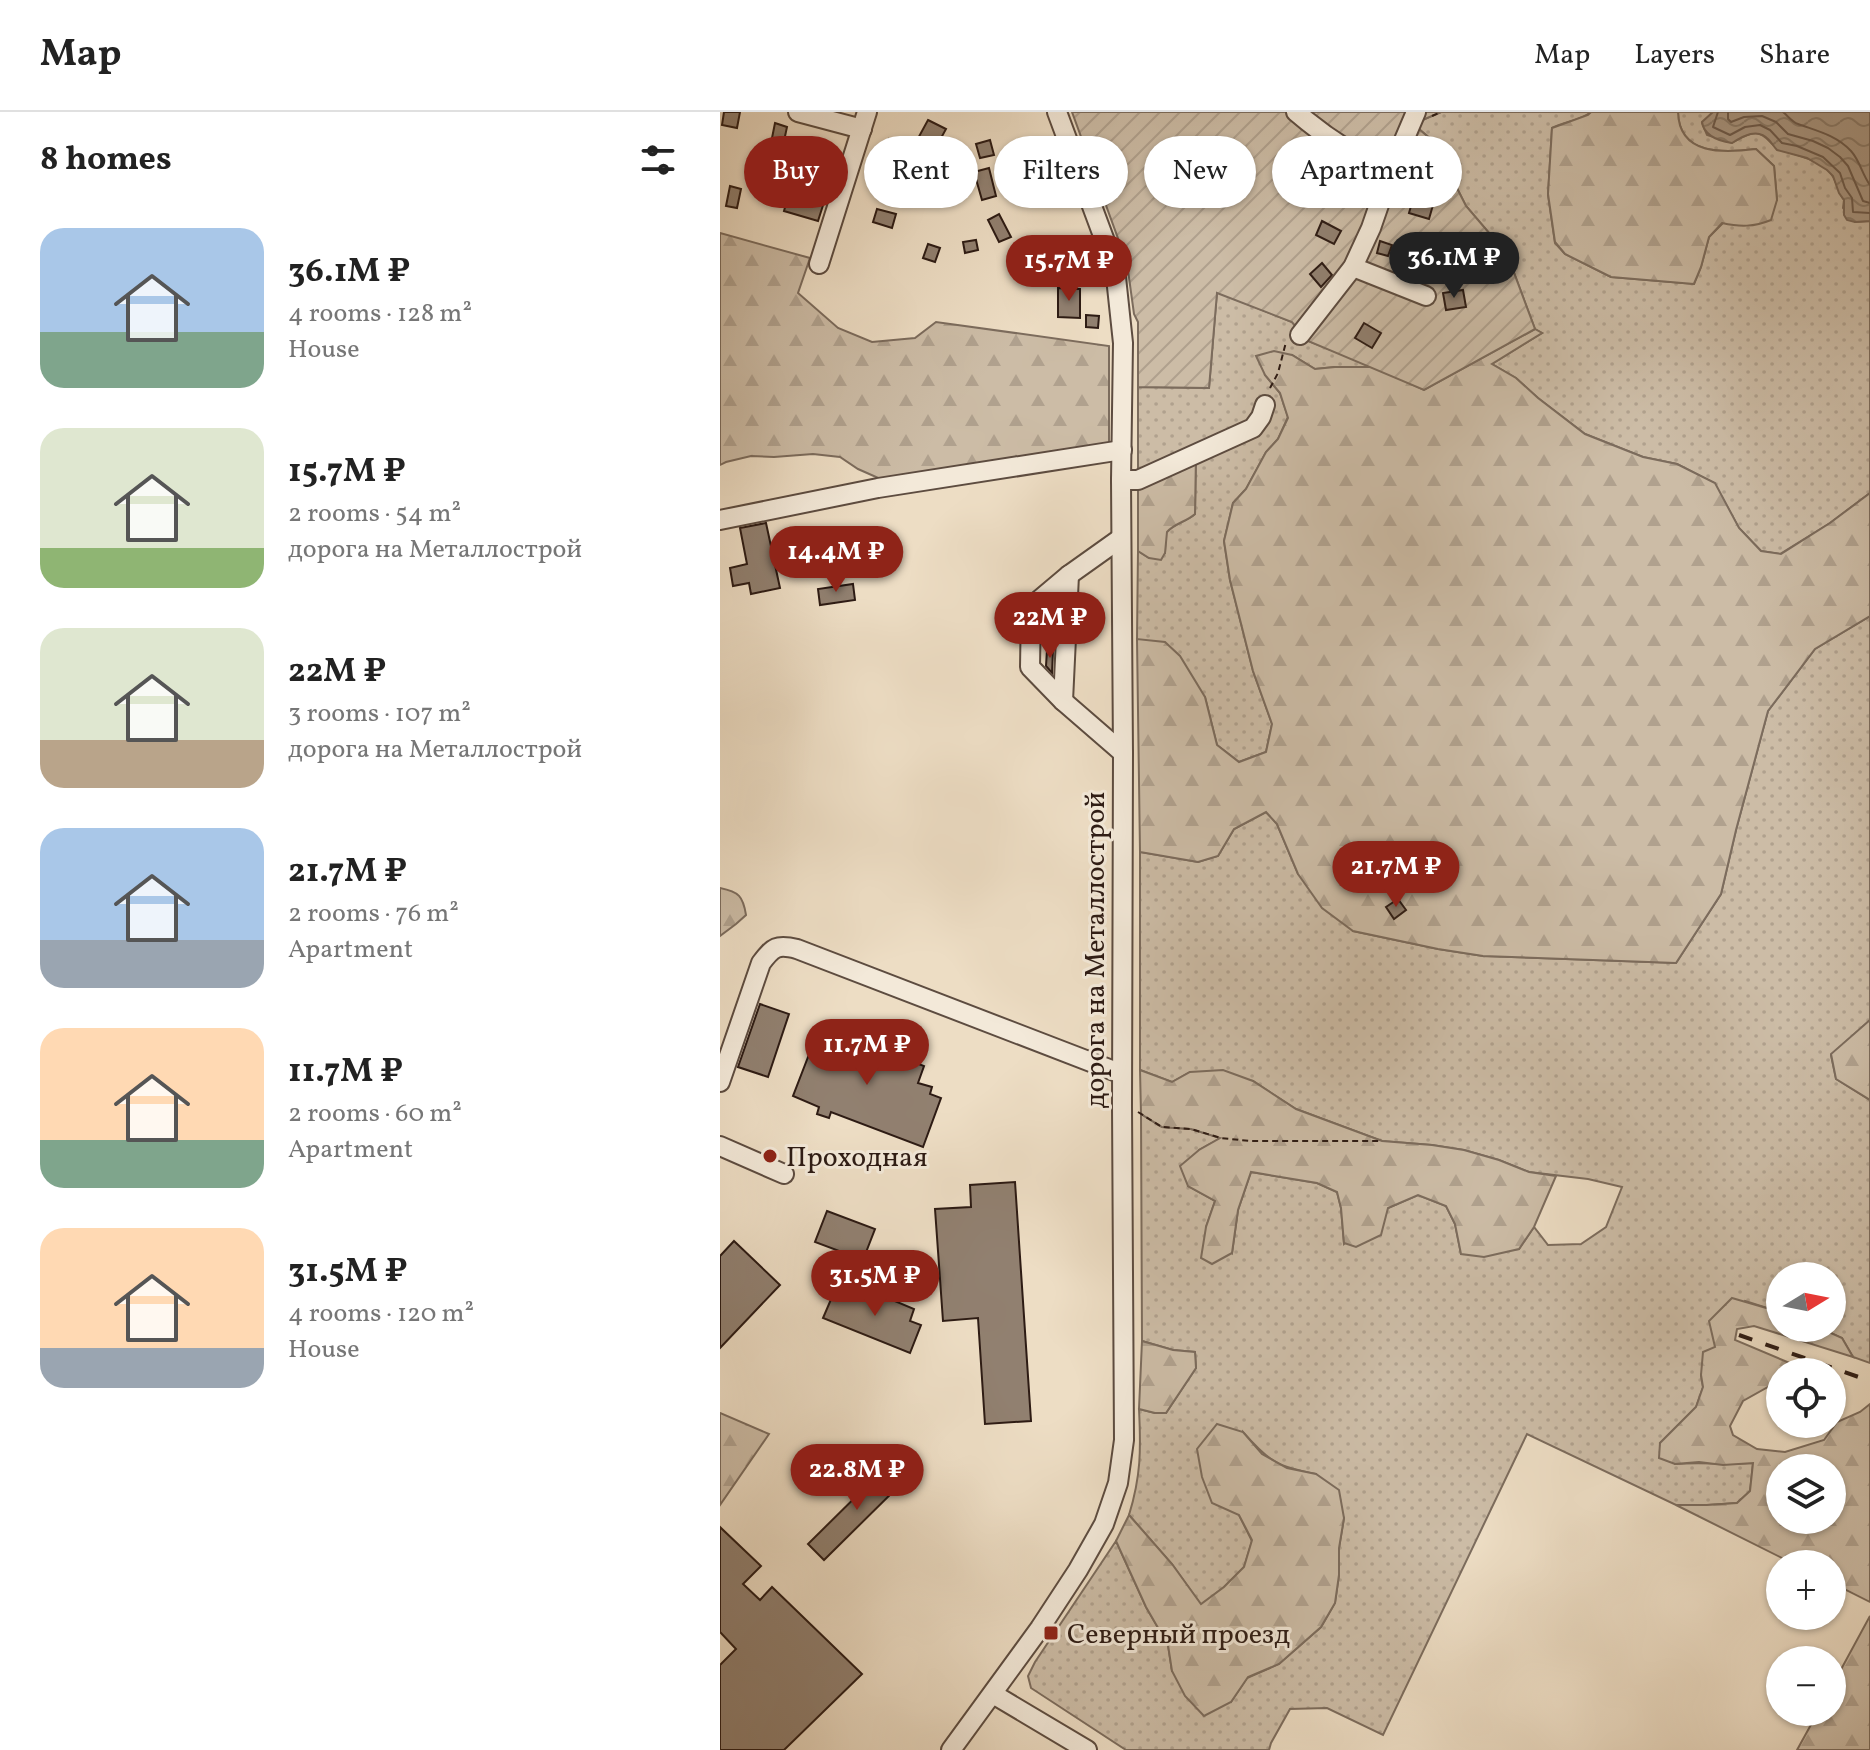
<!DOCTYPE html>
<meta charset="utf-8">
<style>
:root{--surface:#fff;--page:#f6f6f6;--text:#222;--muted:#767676;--line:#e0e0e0;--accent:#8f2418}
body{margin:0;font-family:Vollkorn,serif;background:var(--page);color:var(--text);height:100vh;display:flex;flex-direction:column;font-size:30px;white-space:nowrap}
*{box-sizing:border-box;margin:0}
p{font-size:26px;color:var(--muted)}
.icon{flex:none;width:44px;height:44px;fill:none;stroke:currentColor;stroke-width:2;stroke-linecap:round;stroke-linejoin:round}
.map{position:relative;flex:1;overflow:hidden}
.drawer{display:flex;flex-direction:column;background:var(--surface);width:720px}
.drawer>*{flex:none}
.top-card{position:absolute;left:24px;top:24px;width:760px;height:72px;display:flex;gap:16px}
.needle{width:52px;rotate:80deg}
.controls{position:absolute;left:1046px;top:1150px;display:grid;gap:16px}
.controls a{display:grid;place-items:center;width:80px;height:80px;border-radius:50%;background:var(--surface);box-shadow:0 2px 6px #0004;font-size:40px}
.price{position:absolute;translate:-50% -68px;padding:0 18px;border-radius:28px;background:var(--accent);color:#fff;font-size:26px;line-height:52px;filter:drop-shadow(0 2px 4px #0008)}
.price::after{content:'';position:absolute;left:50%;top:48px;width:24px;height:18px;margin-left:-12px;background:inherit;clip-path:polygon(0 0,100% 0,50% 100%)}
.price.active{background:#222;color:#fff}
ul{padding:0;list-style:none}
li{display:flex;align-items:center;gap:24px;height:200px;padding:0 40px}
li span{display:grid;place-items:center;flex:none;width:224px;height:160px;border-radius:24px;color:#555}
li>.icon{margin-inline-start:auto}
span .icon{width:96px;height:96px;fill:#fffc;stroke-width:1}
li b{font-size:34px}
h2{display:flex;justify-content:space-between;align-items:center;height:96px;padding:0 40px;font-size:34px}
.chip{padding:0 28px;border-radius:36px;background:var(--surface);box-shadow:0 2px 6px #0004;font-size:28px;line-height:72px}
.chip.active{background:var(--accent);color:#fff}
header{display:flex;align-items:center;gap:48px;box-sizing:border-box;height:112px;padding:0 40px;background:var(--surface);border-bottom:2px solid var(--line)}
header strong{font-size:38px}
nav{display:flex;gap:44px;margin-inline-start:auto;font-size:28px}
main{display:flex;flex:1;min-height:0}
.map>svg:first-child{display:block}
.grass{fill:url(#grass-dots);stroke:#7c6c5d;stroke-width:2}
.forest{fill:url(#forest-firs);stroke:#7c6c5d;stroke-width:2;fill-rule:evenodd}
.garden{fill:url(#garden-furrows);stroke:#7c6c5d;stroke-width:2}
.water{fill:url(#water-waves);stroke:#79685a;stroke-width:2}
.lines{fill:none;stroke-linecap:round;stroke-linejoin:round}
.shore{stroke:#6c5b4e;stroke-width:2}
.building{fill:#918070;stroke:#2d1b14;stroke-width:2}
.minor-casing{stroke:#5d4c40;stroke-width:22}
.path{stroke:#2d1b14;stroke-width:2;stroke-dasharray:6 4;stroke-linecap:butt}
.minor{stroke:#f3e9d9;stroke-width:18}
.rail{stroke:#2d1b14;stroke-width:4;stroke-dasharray:14 14;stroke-linecap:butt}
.poi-dot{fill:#8f2418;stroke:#f3e9d9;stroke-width:3}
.labels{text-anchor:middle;stroke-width:6;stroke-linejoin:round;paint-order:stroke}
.street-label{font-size:28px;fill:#2d1b14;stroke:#f3e9d9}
.poi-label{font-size:28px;fill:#2d1b14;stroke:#f3e9d9;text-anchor:start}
</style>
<header>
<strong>Map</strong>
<nav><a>Map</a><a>Layers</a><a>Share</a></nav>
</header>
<main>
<section class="drawer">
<h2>8 homes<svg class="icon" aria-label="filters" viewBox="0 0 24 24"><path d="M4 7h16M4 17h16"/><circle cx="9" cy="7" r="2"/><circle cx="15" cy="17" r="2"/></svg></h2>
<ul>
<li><span style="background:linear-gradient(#a9c7e8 65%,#7fa58c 0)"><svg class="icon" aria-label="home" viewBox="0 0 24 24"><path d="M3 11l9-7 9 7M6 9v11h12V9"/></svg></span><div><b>36.1M ₽</b><p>4 rooms · 128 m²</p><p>House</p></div></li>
<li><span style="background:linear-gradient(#dfe7d0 75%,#8fb573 0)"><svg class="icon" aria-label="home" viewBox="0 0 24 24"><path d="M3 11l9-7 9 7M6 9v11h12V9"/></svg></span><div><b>15.7M ₽</b><p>2 rooms · 54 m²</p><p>дорога на Металлострой</p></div></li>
<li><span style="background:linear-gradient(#dfe7d0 70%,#b9a48a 0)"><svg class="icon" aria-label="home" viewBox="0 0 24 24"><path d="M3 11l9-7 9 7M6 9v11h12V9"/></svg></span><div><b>22M ₽</b><p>3 rooms · 107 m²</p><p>дорога на Металлострой</p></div></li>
<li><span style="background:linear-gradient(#a9c7e8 70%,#9aa5b1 0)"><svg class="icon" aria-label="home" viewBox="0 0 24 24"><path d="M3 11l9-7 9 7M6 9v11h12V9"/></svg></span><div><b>21.7M ₽</b><p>2 rooms · 76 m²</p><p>Apartment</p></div></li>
<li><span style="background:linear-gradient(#ffd9b3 70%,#7fa58c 0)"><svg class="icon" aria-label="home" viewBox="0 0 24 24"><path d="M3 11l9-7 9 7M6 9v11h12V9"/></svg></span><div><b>11.7M ₽</b><p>2 rooms · 60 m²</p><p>Apartment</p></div></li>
<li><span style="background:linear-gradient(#ffd9b3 75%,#9aa5b1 0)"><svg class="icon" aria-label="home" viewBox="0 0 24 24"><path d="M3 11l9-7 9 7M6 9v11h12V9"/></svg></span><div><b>31.5M ₽</b><p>4 rooms · 120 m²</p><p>House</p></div></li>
</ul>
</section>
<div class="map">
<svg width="1150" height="1638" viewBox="0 0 1150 1638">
<defs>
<pattern id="grass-dots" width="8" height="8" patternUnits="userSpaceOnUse" patternTransform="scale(2)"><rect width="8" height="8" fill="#ccbca6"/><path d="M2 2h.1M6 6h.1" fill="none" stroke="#b0a18e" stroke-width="1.8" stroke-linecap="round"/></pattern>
<pattern id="forest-firs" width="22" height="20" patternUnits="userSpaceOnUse" patternTransform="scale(2)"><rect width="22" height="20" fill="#ccbca6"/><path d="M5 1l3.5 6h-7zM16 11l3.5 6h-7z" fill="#b0a18e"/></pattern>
<pattern id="garden-furrows" width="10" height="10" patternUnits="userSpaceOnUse" patternTransform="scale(2)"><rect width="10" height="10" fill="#ccbca6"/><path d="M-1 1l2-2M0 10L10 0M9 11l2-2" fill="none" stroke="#b0a18e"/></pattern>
<pattern id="water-waves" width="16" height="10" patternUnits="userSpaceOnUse" patternTransform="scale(2)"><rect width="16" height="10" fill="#ac9b88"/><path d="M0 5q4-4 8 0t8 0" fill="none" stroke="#8c7e6e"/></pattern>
</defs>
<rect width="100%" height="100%" fill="#edddc4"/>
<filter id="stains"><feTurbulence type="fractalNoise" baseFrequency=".0025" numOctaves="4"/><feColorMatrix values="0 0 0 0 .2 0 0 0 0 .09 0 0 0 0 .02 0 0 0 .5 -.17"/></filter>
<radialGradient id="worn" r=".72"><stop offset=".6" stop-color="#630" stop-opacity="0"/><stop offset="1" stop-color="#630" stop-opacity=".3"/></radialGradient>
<g class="grass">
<path d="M721,0H871C862,8 844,10 832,16L828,83L835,131L845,142L891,165L974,172L981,155L989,125L1003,111L1057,88L1054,54L1036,37C1004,41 959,44 958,0H993L982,11L987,23L1012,31C1019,27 1027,21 1036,21C1046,22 1049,31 1056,35C1074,44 1094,45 1109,59C1117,67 1117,79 1124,88L1123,96L1135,110L1150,109V381L1110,411L1060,442L1041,439L1019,416L994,371L957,352L923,345L865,322L818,286L796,266L772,252L822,221L815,217L787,142L746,94L713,29L693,12Z"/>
<path d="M497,180L572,210L588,229L654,255H615L595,257L572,243L545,263L560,281L568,305L558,327L546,340L526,377L513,391L504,429L510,468L533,559L552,612L546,640L519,650L497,633L485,585L417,527L418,439L429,446L445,441L446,420C455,411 466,410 475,402L476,341L418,368V275L489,276Z"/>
<path d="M1150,504V908L1111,943L1116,967L1150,988V1251L1133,1245L1122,1226L1099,1216H1112V1164H1060V1200L1025,1189L995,1235L981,1263L983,1275L976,1295L940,1331L955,1352C981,1350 1007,1353 1033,1351L1030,1379L1017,1391L987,1393H956L807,1322L663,1623L607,1596L570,1597L551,1631L549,1638H406L311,1576L308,1564L315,1550L396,1429L426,1495L448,1533L452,1559L511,1590L527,1566L559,1552L601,1515L615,1491L619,1463V1436L624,1406L596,1362C558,1355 549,1350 523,1320L519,1403L532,1429L524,1455L504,1475L481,1493L452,1452L409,1403C421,1364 421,1338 419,1297L435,1301H446L476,1256L475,1240L453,1238L422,1229L421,1002L442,1015L471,1017L501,1026L479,1038L468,1074L495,1089L486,1115L512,1141L518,1098L531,1060L597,1071L617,1080L621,1096L624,1132L668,1096L698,1083L726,1094L735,1112L741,1142L799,1137L814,1115L828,1133L861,1132L886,1115L902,1075L868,1067L809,1060L779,1048L744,1038L712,1033L662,1029L576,997L533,969L470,960L452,970L420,958V740L478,750L498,744L514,717L546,700L557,712L578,762L633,819L718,837L763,844L956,851L1001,782L1016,718L1048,599L1095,537Z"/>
</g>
<g class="forest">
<path d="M871,0H958C959,44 1004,41 1036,37L1054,54L1057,88L1051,108C1034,115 1020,115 1002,111L989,125L981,155L974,172L891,165L845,142L835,130L828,82L832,16L868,3Z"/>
<path d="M0,121L90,146L78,181L118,216L152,230L195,226L216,210L389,234V334L165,369L138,357L120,345L93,342L54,345L31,344L6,350L0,353Z"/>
<path d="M815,217L822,221L772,252L796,266L818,286L865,322L923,345L957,352L995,371L1019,416L1041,439L1061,442L1110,411L1150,381V504L1095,537L1048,599L1016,718L1001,782L956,851L763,844L718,837L633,819L602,796L578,762L557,712L546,700L514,717L498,744L478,750L420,740L417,527L445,530L460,544L485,585L497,633L519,650L546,640L552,612L533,559L510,468L504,429L513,391L526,377L546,340L558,327L568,306L560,281L545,263L536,244L554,239L572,243L595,257L615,255H654L704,278Z"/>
<path d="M476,341L475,402C466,410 455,411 447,420L445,441L441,448L429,446L418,439V368Z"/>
<path d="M0,776C19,780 23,784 26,803L16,812L0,824Z"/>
<path d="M1150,908V988L1116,967L1111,942Z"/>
<path d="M420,958L452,970L470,960L503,958L533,969L576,997L662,1029L712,1033L744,1038L779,1048L809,1060L836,1064L814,1115L799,1137L764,1145L741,1142L735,1112L726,1094L698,1083L668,1096L661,1123L636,1135L624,1131L621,1096L617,1080L597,1071L531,1060L518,1098L512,1141L492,1152L481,1146L486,1115L495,1089L468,1074L460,1054L479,1038L500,1026L471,1017L442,1015L421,1002Z"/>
<path d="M1012,1186L1060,1200V1216H1100L1122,1226L1133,1245L1034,1214L1017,1217L1015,1228L1091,1260H1060V1274L1048,1275L1023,1289L1010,1314L1013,1323L1037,1337L1065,1340L1104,1328L1117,1310L1140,1300L1150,1292V1490L1112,1471V1452H1074L956,1393H987L1017,1391L1030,1379L1033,1351L1003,1353L979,1350L955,1352L939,1346L940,1331L976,1295L983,1275L981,1263L983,1240L995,1235L989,1209ZM1060,1356H1112V1408H1060Z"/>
<path d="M422,1229L453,1238L475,1240L476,1256L446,1301H435L419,1297Z"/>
<path d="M0,1301L49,1322L0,1393Z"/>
<path d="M497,1312L523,1320L542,1342L567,1356L596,1362L619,1378L624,1406L619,1436V1463L615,1491L601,1515L559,1552L528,1565L511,1590L484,1604L465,1584L452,1559L448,1533L426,1495L396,1429L409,1403L452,1452L481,1492L504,1475L524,1455L532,1428L519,1403L492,1391L482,1365L477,1337Z"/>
<path d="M1150,1504V1638H1077L1098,1600H1112V1574Z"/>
</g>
<path class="garden" d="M352,0H721L693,12L713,29L746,94L787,142L815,217L704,278L588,229L572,210L497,181L489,276L418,275V210L414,202L407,151Z"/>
<path class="water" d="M993,0H1150V109L1135,110L1127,108L1124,103V88L1119,81L1113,64L1107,58L1087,46L1057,38C1054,35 1052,31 1049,28C1038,15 1023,24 1012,31C999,29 984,24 982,10Z"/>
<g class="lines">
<g class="shore">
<path d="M998,0L993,15L1010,23L1025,15L1040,13L1050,18L1062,31L1077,34L1103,45L1120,61L1125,76L1132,86L1133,100L1150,101"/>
<path d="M1008,0V7L1011,10L1024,5L1042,4L1056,10L1068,22L1093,29L1108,36L1120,45L1128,54L1143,89L1150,91"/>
<path d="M1063,0C1068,4 1072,10 1078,12C1097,19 1116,23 1131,39C1140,49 1142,62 1150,73"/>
</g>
</g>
<g class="building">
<path d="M4,0H20L17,16L2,13Z"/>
<path d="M208,8L226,17L214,39L196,30Z"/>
<path d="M55,11L67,15L64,29L52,26Z"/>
<path d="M169,27L188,32L185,43L166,38Z"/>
<path d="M270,28L274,43L260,46L256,32Z"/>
<path d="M489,28L501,30L498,42L486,40Z"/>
<path d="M174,54L190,59L225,77L220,88L186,72L183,81L166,75Z"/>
<path d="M269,56L276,84L262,88L254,60Z"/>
<path d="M10,74L21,77L17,96L6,94Z"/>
<path d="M70,77L105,87L98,109L64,99Z"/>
<path d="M693,87L713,93L709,107L689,101Z"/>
<path d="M157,97L176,102L172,116L153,110Z"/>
<path d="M279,102L291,125L279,130L268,108Z"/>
<path d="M602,109L621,119L614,132L596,123Z"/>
<path d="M256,128L258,138L245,141L243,130Z"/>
<path d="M660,129L672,133L668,144L657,141Z"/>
<path d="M208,132L220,136L215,150L203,146Z"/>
<path d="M364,134L367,149L357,151L354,136Z"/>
<path d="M771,140L776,159L756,164L751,146Z"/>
<path d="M602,151L612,163L601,175L590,162Z"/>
<path d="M338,176L360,177V206L338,205Z"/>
<path d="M743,178L746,195L726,198L723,181Z"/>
<path d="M366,203L379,204L378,216L366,215Z"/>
<path d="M644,211L661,221L652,236L635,226Z"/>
<path d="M46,411L60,476L31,482L29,471L13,474L10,456L27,452L20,416Z"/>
<path d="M133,472L135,488L100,493L98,477Z"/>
<path d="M327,538H333L332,561L326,554Z"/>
<path d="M678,787L686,798L674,807L666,795Z"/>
<path d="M40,892L69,902L48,965L18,955Z"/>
<path d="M100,914L204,954L198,971L212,975L210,982L221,986L203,1035L111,1000L109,1006L97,1002L99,995L73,984Z"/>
<path d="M295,1070L311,1309L265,1312L258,1206L223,1209L215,1097L251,1095L250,1073Z"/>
<path d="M107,1099L155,1117L143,1148L95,1130Z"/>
<path d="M14,1129L60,1173L0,1236V1144Z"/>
<path d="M139,1174L194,1197L190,1209L201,1213L190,1241L103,1206L115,1178L134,1186Z"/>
<path d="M170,1351L186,1367L104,1448L88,1432Z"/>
<path d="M0,1415L41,1454L23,1472L40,1488L52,1475L142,1562L64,1638H0V1553L16,1537L0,1520Z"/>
</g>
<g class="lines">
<g class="minor-casing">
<g id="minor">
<path d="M78,0L142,17"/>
<path d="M576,0C604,24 636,45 670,61"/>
<path d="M99,152L147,0"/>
<path d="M633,155L706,184"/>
<path d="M580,223L633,155L651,116L670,61L696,0"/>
<path d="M401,368H418L533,316L541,305L545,293"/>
<path d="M0,408L158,376L402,338"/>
<path d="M401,426L349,463L311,495L310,555L343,589L403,641"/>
<path d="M343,589L349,463"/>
<path d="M0,970L41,851C53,835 57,832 77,837L402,962"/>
<path d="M0,1034L64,1062"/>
<path d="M273,1582L367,1638"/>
<path d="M231,1638L320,1516L358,1458L384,1412L398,1371L404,1328L402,994L403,641L401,368L403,231L395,156L337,0"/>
</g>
</g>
<g class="path">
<path d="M712,4L721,0"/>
<path d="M550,276L558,261L566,230"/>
<path d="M418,1000L442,1015L471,1017L501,1026L530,1029H662"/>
</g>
<use href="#minor" class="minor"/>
<path class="rail" d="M1019,1223L1150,1269"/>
</g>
<g class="poi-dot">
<circle cx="50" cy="1044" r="8"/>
<rect x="323" y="1513" width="16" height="16" rx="4"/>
</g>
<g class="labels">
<g class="street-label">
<text transform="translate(374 838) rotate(-90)" y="10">дорога на Металлострой</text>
</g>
<g class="poi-label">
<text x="66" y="1054">Проходная</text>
<text x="347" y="1531">Северный проезд</text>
</g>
</g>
<rect width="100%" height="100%" filter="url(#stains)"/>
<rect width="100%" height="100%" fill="url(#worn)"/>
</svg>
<div class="controls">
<a><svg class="needle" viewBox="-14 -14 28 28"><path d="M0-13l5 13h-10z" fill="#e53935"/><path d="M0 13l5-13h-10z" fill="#767676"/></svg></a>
<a><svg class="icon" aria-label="locate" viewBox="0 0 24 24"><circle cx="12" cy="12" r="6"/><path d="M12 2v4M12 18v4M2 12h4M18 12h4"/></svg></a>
<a><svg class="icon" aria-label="layers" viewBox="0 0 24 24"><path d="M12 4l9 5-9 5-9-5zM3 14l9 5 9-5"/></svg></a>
<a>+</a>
<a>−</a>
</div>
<b class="price active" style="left:734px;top:188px">36.1M ₽</b>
<b class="price" style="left:349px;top:191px">15.7M ₽</b>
<b class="price" style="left:116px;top:482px">14.4M ₽</b>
<b class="price" style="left:330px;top:548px">22M ₽</b>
<b class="price" style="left:676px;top:797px">21.7M ₽</b>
<b class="price" style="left:147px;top:975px">11.7M ₽</b>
<b class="price" style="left:155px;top:1206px">31.5M ₽</b>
<b class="price" style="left:137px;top:1400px">22.8M ₽</b>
<div class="top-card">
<a class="chip active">Buy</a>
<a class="chip">Rent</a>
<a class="chip">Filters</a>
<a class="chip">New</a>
<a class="chip">Apartment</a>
</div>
</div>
</main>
